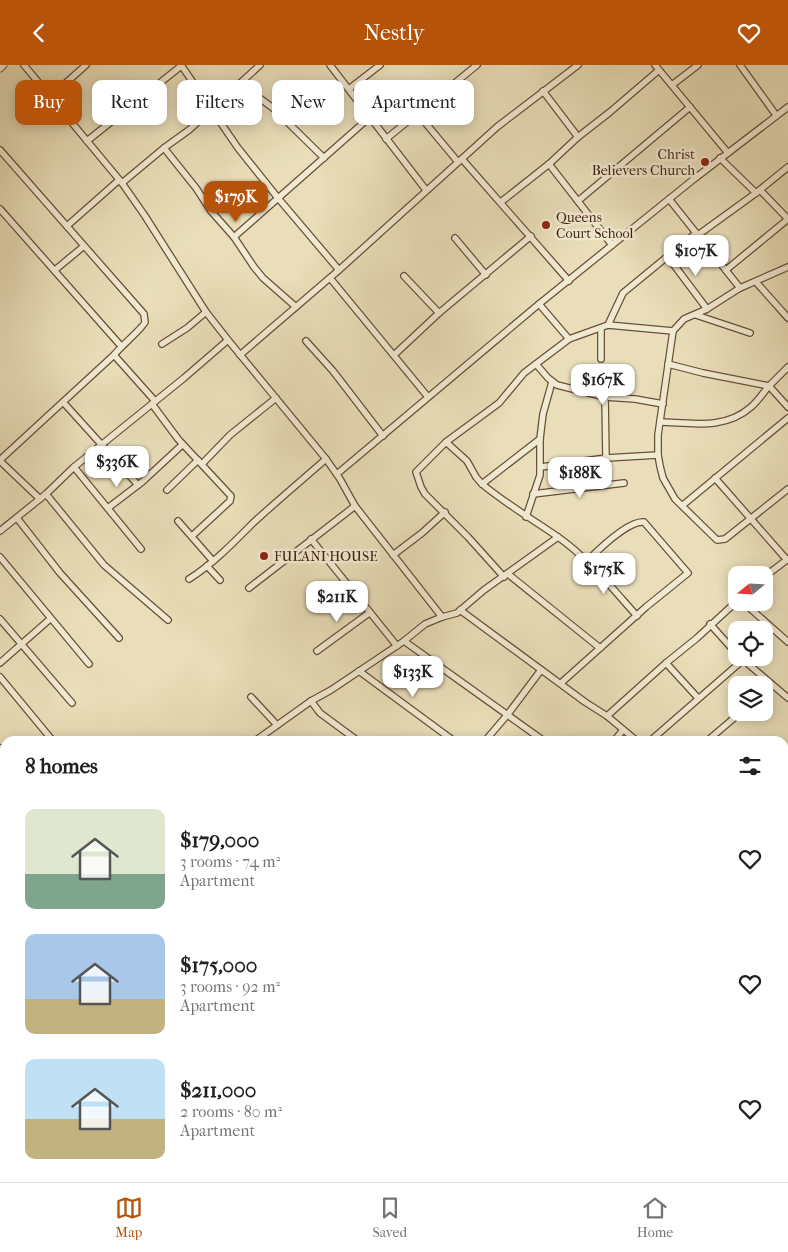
<!DOCTYPE html>
<meta charset="utf-8">
<style>
:root{--surface:#fff;--page:#f2f2f2;--text:#202124;--muted:#757577;--line:#e0e0e0;--accent:#b45309}
body{margin:0;font-family:"IM FELL French Canon",serif;background:var(--page);color:var(--text);height:100vh;display:flex;flex-direction:column;font-size:19px;white-space:nowrap}
*{box-sizing:border-box;margin:0}
p{font-size:16px;color:var(--muted)}
.icon{flex:none;width:28px;height:28px;fill:none;stroke:currentColor;stroke-width:2;stroke-linecap:round;stroke-linejoin:round}
.map{position:relative;flex:1;overflow:hidden}
.details{position:absolute;left:0px;top:671px;width:789px;height:446px;display:flex;flex-direction:column;background:var(--surface);border-radius:15px 15px 0 0;box-shadow:0 2px 12px #0003}
.details>*{flex:none}
.banner{position:absolute;left:15px;top:15px;width:500px;height:45px;display:flex;gap:10px}
.needle{width:32px;rotate:252deg}
.controls{position:absolute;left:728px;top:501px;display:grid;gap:10px}
.controls a{display:grid;place-items:center;width:45px;height:45px;border-radius:10px;background:var(--surface);box-shadow:0 2px 12px #0003;font-size:25px}
.price{position:absolute;translate:-50% -42px;padding:0 11px;border-radius:10px;background:#fff;color:#222;font-size:16px;line-height:32px;filter:drop-shadow(0 1px 2px #0008)}
.price::after{content:'';position:absolute;left:50%;top:30px;width:15px;height:11px;margin-left:-8px;background:inherit;clip-path:polygon(0 0,100% 0,50% 100%)}
.price.current{background:var(--accent);color:#fff}
ul{padding:0;list-style:none}
li{display:flex;align-items:center;gap:15px;height:125px;padding:0 25px}
li span{display:grid;place-items:center;flex:none;width:140px;height:100px;border-radius:10px;color:#555}
li>.icon{margin-inline-start:auto}
span .icon{width:60px;height:60px;fill:#fffc;stroke-width:1}
li b{font-size:21px}
h2{display:flex;justify-content:space-between;align-items:center;height:60px;padding:0 25px;font-size:21px}
.chip{padding:0 18px;border-radius:10px;background:var(--surface);box-shadow:0 2px 12px #0003;font-size:18px;line-height:45px}
.chip.current{background:var(--accent);color:#fff}
header{display:flex;justify-content:space-between;align-items:center;height:65px;padding:0 25px;background:var(--accent);color:#fff;font-size:22px;font-weight:600}
.tab-bar{display:flex;justify-content:space-around;align-items:center;height:70px;border-top:1px solid var(--line);background:var(--surface);font-size:14px;color:var(--muted)}
.tab-bar a{display:grid;justify-items:center;gap:2px}
.tab-bar .current{color:var(--accent)}
.map>svg:first-child{display:block}
.lines{fill:none;stroke-linecap:round;stroke-linejoin:round}
.minor-casing{stroke:#6a4f38;stroke-width:8}
.tertiary-casing{stroke:#6a4f38;stroke-width:9}
.minor{stroke:#f1ead2;stroke-width:5.5}
.tertiary{stroke:#f1ead2;stroke-width:7}
.poi-dot{fill:#8f2418;stroke:#f1ead2;stroke-width:2}
.labels{text-anchor:middle;stroke-width:5;stroke-linejoin:round;paint-order:stroke}
.poi-label{font-size:14px;fill:#3f1f0d;stroke:#f1ead2;text-anchor:start}
</style>
<header><svg class="icon" aria-label="back" viewBox="0 0 24 24"><path d="M15 5l-7 7 7 7"/></svg>Nestly<svg class="icon" aria-label="heart" viewBox="0 0 24 24"><path d="M12 20l-8-8c-3-5 5-10 8-4 3-6 11-1 8 4z"/></svg></header>
<div class="map">
<svg width="788" height="1117" viewBox="0 0 788 1117">
<rect width="100%" height="100%" fill="#e9deb9"/>
<filter id="stains"><feTurbulence type="fractalNoise" baseFrequency=".004" numOctaves="4"/><feColorMatrix values="0 0 0 0 .2 0 0 0 0 .09 0 0 0 0 .02 0 0 0 .5 -.17"/></filter>
<radialGradient id="worn" r=".72"><stop offset=".6" stop-color="#630" stop-opacity="0"/><stop offset="1" stop-color="#630" stop-opacity=".3"/></radialGradient>
<g class="lines">
<g class="minor-casing">
<g id="minor">
<path d="M24,0L122,118L145,151L206,247L228,275L326,394L340,414L355,441L442,552"/>
<path d="M181,0L238,83L278,133L339,205"/>
<path d="M330,0L426,125"/>
<path d="M655,0L728,88"/>
<path d="M740,0L776,50"/>
<path d="M243,16L254,29L273,43L324,93"/>
<path d="M672,20L698,0"/>
<path d="M349,24L380,0"/>
<path d="M543,26L578,72"/>
<path d="M50,32L86,0"/>
<path d="M418,49L458,97"/>
<path d="M386,74L477,0"/>
<path d="M87,76L181,1"/>
<path d="M164,83L196,123L211,146L234,172L254,202L263,213L296,242"/>
<path d="M0,85L144,249C144,252 145,255 145,257C144,262 119,283 114,290L0,395"/>
<path d="M720,93L756,128"/>
<path d="M462,94L569,216"/>
<path d="M549,99L612,180"/>
<path d="M122,118L164,83L189,65L260,0"/>
<path d="M760,125L788,154"/>
<path d="M669,134L740,223"/>
<path d="M578,136L690,42"/>
<path d="M501,137L549,99L578,72L610,47L659,5"/>
<path d="M0,144L121,281"/>
<path d="M67,161L119,115"/>
<path d="M698,170L756,128L788,102"/>
<path d="M234,172L370,52"/>
<path d="M455,173L486,210"/>
<path d="M668,192L707,244"/>
<path d="M788,202L740,223L707,244L684,254L673,266L658,370V390L660,401L663,413L675,434L717,475L725,474L788,424"/>
<path d="M55,205L84,181"/>
<path d="M726,205L788,154"/>
<path d="M404,211L439,248"/>
<path d="M330,213L428,332"/>
<path d="M756,217L788,253"/>
<path d="M539,239L569,274"/>
<path d="M696,250L750,268"/>
<path d="M608,260L623,228L696,168"/>
<path d="M601,263V294"/>
<path d="M306,276L333,306L383,371"/>
<path d="M162,279L187,263L206,247"/>
<path d="M114,290L155,336"/>
<path d="M240,290L339,205L497,62L578,0"/>
<path d="M394,290L439,248L531,171"/>
<path d="M536,299L548,313L557,320L605,332L635,334L663,339"/>
<path d="M788,302L769,321L788,342"/>
<path d="M605,332L606,393"/>
<path d="M63,337L138,420"/>
<path d="M152,339L178,374L231,431L230,436L192,471"/>
<path d="M660,357C692,358 725,365 751,342C758,336 763,328 769,321L703,308L668,299"/>
<path d="M446,377L467,396L476,412L482,419C506,439 532,454 558,472C588,493 612,523 637,551"/>
<path d="M0,396L40,434"/>
<path d="M202,399L230,370L276,333"/>
<path d="M74,402L141,484"/>
<path d="M541,402L606,393L658,390"/>
<path d="M337,409L539,239L694,114L788,42"/>
<path d="M715,413L787,495"/>
<path d="M482,419L540,374"/>
<path d="M167,425L198,395"/>
<path d="M46,429L104,500L168,555"/>
<path d="M533,429L624,418"/>
<path d="M683,440L788,353"/>
<path d="M108,443L142,417L182,380"/>
<path d="M526,452L540,410V374L543,349L552,317"/>
<path d="M17,453L60,508L119,573"/>
<path d="M178,456L213,496"/>
<path d="M0,466L46,429L74,402L184,313L228,275"/>
<path d="M311,474L397,581"/>
<path d="M393,490L422,468L445,447"/>
<path d="M0,492L89,599"/>
<path d="M207,501L220,515"/>
<path d="M508,509L600,583"/>
<path d="M504,512L468,472L425,429L421,422L416,407L446,377L499,338L524,308L569,274L608,260L673,266"/>
<path d="M764,512L788,494"/>
<path d="M189,514C213,499 233,478 253,458C277,436 302,415 326,394"/>
<path d="M249,523L355,441"/>
<path d="M744,538L788,577"/>
<path d="M460,545L585,637L607,651L637,676"/>
<path d="M0,554L72,638"/>
<path d="M710,559L736,588"/>
<path d="M404,576L544,676"/>
<path d="M317,586L369,548"/>
<path d="M740,592L788,633"/>
<path d="M0,598L50,554"/>
<path d="M666,598L698,633"/>
<path d="M359,606L454,676"/>
<path d="M0,612L53,676"/>
<path d="M561,618L646,542L688,508L644,457C629,455 598,485 587,496"/>
<path d="M764,627L771,620"/>
<path d="M251,632L277,660"/>
<path d="M311,636L320,648L358,676"/>
<path d="M607,651L666,598L697,573L736,537"/>
<path d="M255,676L311,636L331,625L404,576L425,559L442,552L457,548L484,525L558,472"/>
<path d="M485,676L508,649L541,605"/>
<path d="M614,676L623,665"/>
<path d="M650,676L743,595"/>
<path d="M707,676L740,648"/>
<path d="M0,683L5,689"/>
<path d="M784,721L788,716"/>
<path d="M784,786L788,782"/>
<path d="M784,848L788,851"/>
<path d="M0,855L5,851"/>
<path d="M784,914L788,917"/>
<path d="M0,931L5,938"/>
<path d="M784,979L788,982"/>
<path d="M0,1023L5,1029"/>
<path d="M784,1043L788,1046"/>
<path d="M0,1070L5,1066"/>
<path d="M784,1082L788,1075"/>
<path d="M784,1095L788,1100"/>
<path d="M70,1112L74,1117"/>
<path d="M145,1112L148,1117"/>
<path d="M331,1112L334,1117"/>
<path d="M339,1112L344,1117"/>
<path d="M480,1112L486,1117"/>
<path d="M601,1112L607,1117"/>
<path d="M698,1112L704,1117"/>
<path d="M509,1113L515,1117"/>
<path d="M362,1117L368,1112"/>
<path d="M437,1117L441,1112"/>
<path d="M580,1117L583,1112"/>
<path d="M762,1117L765,1112"/>
</g>
</g>
<g class="tertiary-casing">
<path id="tertiary" d="M0,3L3,0"/>
</g>
<use href="#minor" class="minor"/>
<use href="#tertiary" class="tertiary"/>
</g>
<g class="poi-dot">
<circle cx="705" cy="97" r="5"/>
<circle cx="546" cy="160" r="5"/>
<circle cx="264" cy="491" r="5"/>
</g>
<g class="labels">
<g class="poi-label">
<text x="695" y="94" text-anchor="end">Christ<tspan x="695" dy="16">Believers Church</tspan></text>
<text x="556" y="157">Queens<tspan x="556" dy="16">Court School</tspan></text>
<text x="274" y="496">FULANI HOUSE</text>
</g>
</g>
<rect width="100%" height="100%" filter="url(#stains)"/>
<rect width="100%" height="100%" fill="url(#worn)"/>
</svg>
<div class="controls">
<a><svg class="needle" viewBox="-14 -14 28 28"><path d="M0-13l5 13h-10z" fill="#e53935"/><path d="M0 13l5-13h-10z" fill="#757577"/></svg></a>
<a><svg class="icon" aria-label="locate" viewBox="0 0 24 24"><circle cx="12" cy="12" r="6"/><path d="M12 2v4M12 18v4M2 12h4M18 12h4"/></svg></a>
<a><svg class="icon" aria-label="layers" viewBox="0 0 24 24"><path d="M12 4l9 5-9 5-9-5zM3 14l9 5 9-5"/></svg></a>
</div>
<b class="price current" style="left:236px;top:158px">$179K</b>
<b class="price" style="left:696px;top:212px">$107K</b>
<b class="price" style="left:603px;top:341px">$167K</b>
<b class="price" style="left:117px;top:423px">$336K</b>
<b class="price" style="left:580px;top:434px">$188K</b>
<b class="price" style="left:604px;top:530px">$175K</b>
<b class="price" style="left:337px;top:558px">$211K</b>
<b class="price" style="left:413px;top:633px">$133K</b>
<div class="banner">
<a class="chip current">Buy</a>
<a class="chip">Rent</a>
<a class="chip">Filters</a>
<a class="chip">New</a>
<a class="chip">Apartment</a>
</div>
<section class="details">
<h2>8 homes<svg class="icon" aria-label="filters" viewBox="0 0 24 24"><path d="M4 7h16M4 17h16"/><circle cx="9" cy="7" r="2"/><circle cx="15" cy="17" r="2"/></svg></h2>
<ul>
<li><span style="background:linear-gradient(#dfe7d0 65%,#7fa58c 0)"><svg class="icon" aria-label="home" viewBox="0 0 24 24"><path d="M3 11l9-7 9 7M6 9v11h12V9"/></svg></span><div><b>$179,000</b><p>3 rooms · 74 m²</p><p>Apartment</p></div><svg class="icon" aria-label="heart" viewBox="0 0 24 24"><path d="M12 20l-8-8c-3-5 5-10 8-4 3-6 11-1 8 4z"/></svg></li>
<li><span style="background:linear-gradient(#a9c7e8 65%,#c2b280 0)"><svg class="icon" aria-label="home" viewBox="0 0 24 24"><path d="M3 11l9-7 9 7M6 9v11h12V9"/></svg></span><div><b>$175,000</b><p>3 rooms · 92 m²</p><p>Apartment</p></div><svg class="icon" aria-label="heart" viewBox="0 0 24 24"><path d="M12 20l-8-8c-3-5 5-10 8-4 3-6 11-1 8 4z"/></svg></li>
<li><span style="background:linear-gradient(#bfe0f5 60%,#c2b280 0)"><svg class="icon" aria-label="home" viewBox="0 0 24 24"><path d="M3 11l9-7 9 7M6 9v11h12V9"/></svg></span><div><b>$211,000</b><p>2 rooms · 80 m²</p><p>Apartment</p></div><svg class="icon" aria-label="heart" viewBox="0 0 24 24"><path d="M12 20l-8-8c-3-5 5-10 8-4 3-6 11-1 8 4z"/></svg></li>
</ul>
</section>
</div>
<nav class="tab-bar">
<a class="current"><svg class="icon" aria-label="map" viewBox="0 0 24 24"><path d="M3 6l6-2 6 2 6-2v14l-6 2-6-2-6 2zM9 4v14M15 6v14"/></svg>Map</a>
<a><svg class="icon" aria-label="saved" viewBox="0 0 24 24"><path d="M7 4h10v16l-5-4-5 4z"/></svg>Saved</a>
<a><svg class="icon" aria-label="home" viewBox="0 0 24 24"><path d="M3 11l9-7 9 7M6 9v11h12V9"/></svg>Home</a>
</nav>
